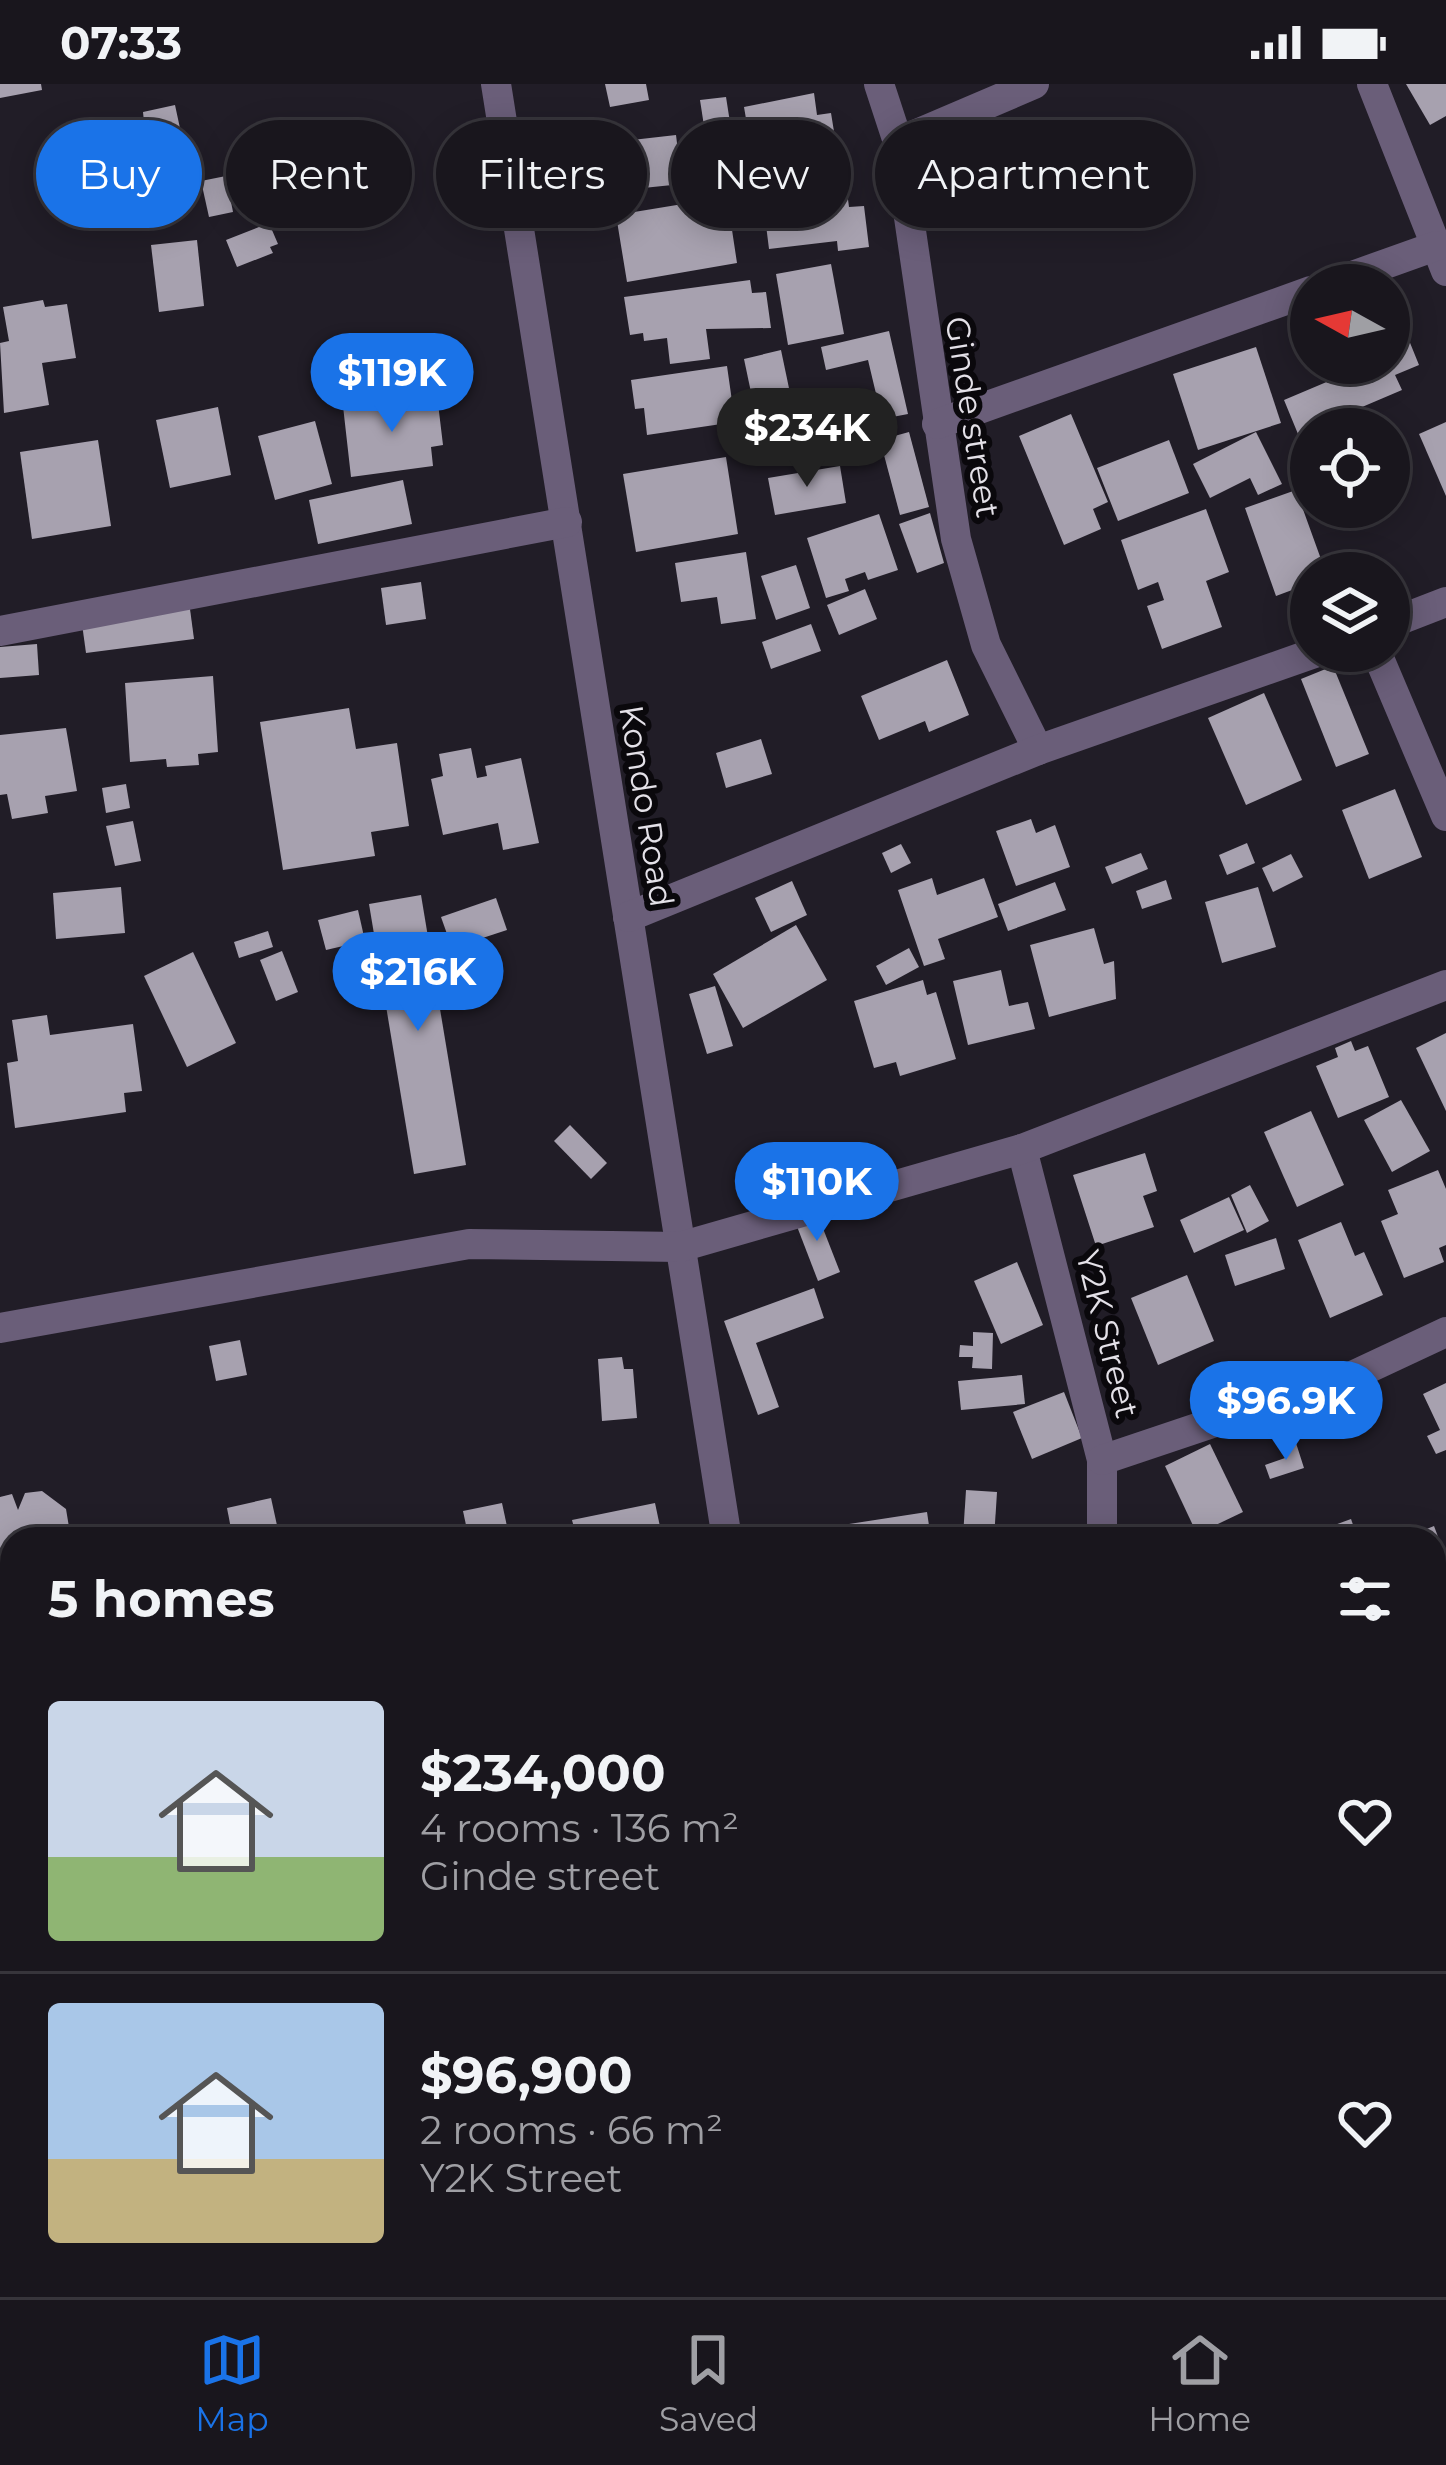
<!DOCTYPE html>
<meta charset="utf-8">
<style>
:root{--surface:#19161d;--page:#221f26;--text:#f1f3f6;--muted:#9f9fa4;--line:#37353b;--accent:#1a73e8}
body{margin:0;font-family:Montserrat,sans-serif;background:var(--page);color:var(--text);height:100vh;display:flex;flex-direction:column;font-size:45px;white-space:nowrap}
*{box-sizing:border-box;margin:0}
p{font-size:39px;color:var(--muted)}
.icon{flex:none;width:66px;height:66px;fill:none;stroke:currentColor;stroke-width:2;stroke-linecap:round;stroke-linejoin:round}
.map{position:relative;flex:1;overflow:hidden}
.details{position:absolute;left:0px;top:1443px;width:1446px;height:771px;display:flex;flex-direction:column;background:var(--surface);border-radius:36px 36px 0 0;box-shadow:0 6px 30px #0003,0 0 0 3px var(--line)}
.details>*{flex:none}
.top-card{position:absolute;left:36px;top:36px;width:1374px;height:108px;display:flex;gap:24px}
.needle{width:78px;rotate:278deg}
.fabs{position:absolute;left:1290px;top:180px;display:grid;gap:24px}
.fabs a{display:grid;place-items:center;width:120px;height:120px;border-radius:50%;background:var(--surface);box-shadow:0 6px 30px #0003,0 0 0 3px var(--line);font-size:60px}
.price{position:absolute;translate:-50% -102px;padding:0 27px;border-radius:42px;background:var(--accent);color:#fff;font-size:39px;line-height:78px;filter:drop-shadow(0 3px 6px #0008)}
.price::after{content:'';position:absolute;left:50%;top:72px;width:36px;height:27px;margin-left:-18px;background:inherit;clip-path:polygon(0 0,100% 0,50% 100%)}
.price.selected{background:#222;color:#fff}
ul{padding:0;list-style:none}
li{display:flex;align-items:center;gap:36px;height:300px;padding:0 48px}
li+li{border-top:3px solid var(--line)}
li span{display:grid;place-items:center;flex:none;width:336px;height:240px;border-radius:12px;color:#555}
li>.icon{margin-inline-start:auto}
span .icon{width:144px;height:144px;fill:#fffc;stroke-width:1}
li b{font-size:51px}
h2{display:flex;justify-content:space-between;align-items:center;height:144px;padding:0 48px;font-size:51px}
.chip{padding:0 42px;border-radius:54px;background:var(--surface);box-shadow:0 6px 30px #0003,0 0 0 3px var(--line);font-size:42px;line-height:108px}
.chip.selected{background:var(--accent);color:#fff}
.status{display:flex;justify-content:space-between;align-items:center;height:84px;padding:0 60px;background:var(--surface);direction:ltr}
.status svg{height:33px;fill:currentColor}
.tabs{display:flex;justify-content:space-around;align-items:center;height:168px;border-top:3px solid var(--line);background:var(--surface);font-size:33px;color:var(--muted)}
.tabs a{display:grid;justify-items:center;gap:6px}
.tabs .selected{color:var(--accent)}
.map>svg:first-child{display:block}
.building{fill:#a7a1af}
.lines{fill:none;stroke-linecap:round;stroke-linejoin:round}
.minor{stroke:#6a5e79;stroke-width:30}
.labels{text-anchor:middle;stroke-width:12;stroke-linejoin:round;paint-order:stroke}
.street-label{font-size:33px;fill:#e4e1e8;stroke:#0a080c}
</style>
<div class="status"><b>07:33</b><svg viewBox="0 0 49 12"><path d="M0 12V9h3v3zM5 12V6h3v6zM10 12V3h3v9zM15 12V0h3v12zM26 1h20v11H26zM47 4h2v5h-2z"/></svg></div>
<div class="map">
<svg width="1446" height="2213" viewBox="0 0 1446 2213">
<rect width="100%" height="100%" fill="#211d27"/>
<g class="building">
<path d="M0,0H41L42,6L0,14Z"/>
<path d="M605,0H646L649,16L610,23Z"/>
<path d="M1406,0H1446V32L1430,41Z"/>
<path d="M814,9L817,31L831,29L837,66L816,70L819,85L768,95L764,74L753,76L744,23Z"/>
<path d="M726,13L732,51L706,55L700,16Z"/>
<path d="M175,21L189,86L147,94L137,40L144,38L143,28Z"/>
<path d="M676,51L682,100L614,107L612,85L599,86L597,60Z"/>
<path d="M226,92L233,128L209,133L201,97Z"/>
<path d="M846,100L849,123L864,122L869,163L838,167L837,157L769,165L766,141L754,143L750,112Z"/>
<path d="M701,117L704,130L729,126L737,179L627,198L616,131Z"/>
<path d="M269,139L278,160L270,163L273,169L237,183L226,156Z"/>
<path d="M197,156L204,222L159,228L151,161Z"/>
<path d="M831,180L844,250L788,261L776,190Z"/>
<path d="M750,196L752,209L766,208L771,244L706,245L710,275L670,280L667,254L644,257L643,249L630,251L624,213Z"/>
<path d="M43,216L45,223L67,220L76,274L42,279L49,321L4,329L0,259L9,257L3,223Z"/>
<path d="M1402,239L1419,281L1395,291L1402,306L1348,329L1355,345H1311V364L1305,367L1284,316L1336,294L1329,279H1389V244Z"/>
<path d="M889,247L908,330L882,335L868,276L826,286L821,263Z"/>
<path d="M1256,263L1281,339L1198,366L1173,290Z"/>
<path d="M781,266L794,328L757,337L744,275Z"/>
<path d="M727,282L735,338L647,351L644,324L635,325L631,296Z"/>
<path d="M437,311L443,361L431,363L433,382L351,393L343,322Z"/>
<path d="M218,323L231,391L170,404L156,336Z"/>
<path d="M1071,330L1108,418L1093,425L1101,445L1064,461L1019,352Z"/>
<path d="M315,337L332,400L275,416L258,352Z"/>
<path d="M1446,338V412L1419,350Z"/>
<path d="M909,348L929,423L900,431L880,356Z"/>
<path d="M1256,348L1282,400L1258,411L1250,394L1210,414L1193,380Z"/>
<path d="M98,356L111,442L32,455L20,368Z"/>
<path d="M1169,356L1189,409L1118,437L1097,384Z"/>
<path d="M726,373L738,450L636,468L623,390Z"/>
<path d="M840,382L846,419L775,431L768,394Z"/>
<path d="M403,396L412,440L318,460L309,416Z"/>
<path d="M1296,406L1326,489H1311V499L1276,512L1245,424Z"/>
<path d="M1206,425L1229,488L1206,497L1222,543L1162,565L1147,522L1164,516L1158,498L1138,506L1121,456Z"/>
<path d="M930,429L944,479L917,489L899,440Z"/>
<path d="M879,430L898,486L868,496L865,488L845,495L849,507L826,514L807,454Z"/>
<path d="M746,468L756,535L721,540L717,513L681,518L675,479Z"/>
<path d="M796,481L810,524L776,536L761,492Z"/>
<path d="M421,498L426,535L386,541L381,504Z"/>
<path d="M865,505L877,535L839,551L827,521Z"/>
<path d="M190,525L194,555L86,569L82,540Z"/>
<path d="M811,540L821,567L771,585L762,558Z"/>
<path d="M37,560L39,591L0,594V563Z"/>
<path d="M947,576L969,631L929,648L925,637L879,656L861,612Z"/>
<path d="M1333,582L1369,670L1336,683L1301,595Z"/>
<path d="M213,592L218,668L198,670L199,681L167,683L166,675L130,678L125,599Z"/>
<path d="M1264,609L1302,696L1246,721L1208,634Z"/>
<path d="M349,624L356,665L397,659L409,742L371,748L375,772L283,786L260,638Z"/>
<path d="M66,644L77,707L45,712L48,729L12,735L7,710L0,711V651Z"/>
<path d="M761,655L772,690L726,704L716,669Z"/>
<path d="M471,664L477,694L487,692L485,682L521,674L539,759L503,766L498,739L443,751L431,695L443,692L439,670Z"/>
<path d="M126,700L130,724L106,729L102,704Z"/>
<path d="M1395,705L1422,773L1369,795L1342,726Z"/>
<path d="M1031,735L1036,749L1055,741L1070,783L1016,802L996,747Z"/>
<path d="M133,737L141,777L115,782L106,742Z"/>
<path d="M1247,759L1255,779L1227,791L1219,771Z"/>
<path d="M901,760L911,779L891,789L882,769Z"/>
<path d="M1141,769L1148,785L1112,800L1105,783Z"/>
<path d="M1291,770L1303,793L1273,808L1262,784Z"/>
<path d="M932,794L937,811L984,794L998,833L938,855L945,875L924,882L898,806Z"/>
<path d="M1166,796L1172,815L1142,825L1136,807Z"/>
<path d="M792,797L807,831L771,848L755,814Z"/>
<path d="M1055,798L1066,826L1008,847L998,820Z"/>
<path d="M121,803L125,849L56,855L53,809Z"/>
<path d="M1258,803L1276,863L1222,879L1205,818Z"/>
<path d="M421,811L466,1081L414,1090L369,820Z"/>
<path d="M496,814L507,846L452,864L441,833Z"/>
<path d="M358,826L365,857L326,866L318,836Z"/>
<path d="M796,841L827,896L743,944L713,890Z"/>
<path d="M1094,844L1104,880L1114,877L1116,915L1049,933L1030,861Z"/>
<path d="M268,847L273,863L239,874L234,858Z"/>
<path d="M909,864L919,883L886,901L876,882Z"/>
<path d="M282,867L298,908L276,917L260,876Z"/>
<path d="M193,868L236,959L187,983L144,892Z"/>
<path d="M1001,886L1009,922L1028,918L1035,945L968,961L953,897Z"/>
<path d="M923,896L927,911L936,908L956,975L900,992L896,978L874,984L854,917Z"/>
<path d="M715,902L733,962L707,970L689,910Z"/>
<path d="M47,931L50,951L133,940L142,1007L124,1009L126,1028L15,1044L7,979L18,977L12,936Z"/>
<path d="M1446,949V1027L1416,964Z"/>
<path d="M1351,957L1355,967L1368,962L1389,1013L1338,1034L1316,982L1338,973L1335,964Z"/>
<path d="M1401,1016L1430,1067L1392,1088L1364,1036Z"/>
<path d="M1311,1027L1344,1101L1297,1123L1264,1048Z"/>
<path d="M570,1041L607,1079L591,1095L554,1057Z"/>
<path d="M1145,1069L1157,1107L1143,1112L1154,1143L1096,1162L1073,1091Z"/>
<path d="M1438,1086L1446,1105V1161L1439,1164L1444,1178L1404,1194L1381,1137L1398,1130L1388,1106Z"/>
<path d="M1250,1101L1269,1137L1247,1149L1231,1111Z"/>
<path d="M1229,1113L1244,1146L1194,1169L1180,1136Z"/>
<path d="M815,1124L840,1188L818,1197L793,1132Z"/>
<path d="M1341,1138L1355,1172L1364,1168L1383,1211L1330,1234L1298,1156Z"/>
<path d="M1276,1154L1285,1185L1235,1202L1225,1171Z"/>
<path d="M1017,1178L1043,1241L1001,1260L974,1197Z"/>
<path d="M1187,1191L1214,1257L1158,1281L1131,1214Z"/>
<path d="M814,1204L824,1234L756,1259L779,1323L758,1331L724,1237Z"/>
<path d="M973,1248L993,1249L992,1285L972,1284L973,1273H959L960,1261L973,1262Z"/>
<path d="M240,1256L247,1291L216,1297L209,1262Z"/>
<path d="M622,1273L624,1285H633L637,1334L602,1337L598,1275Z"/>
<path d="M1022,1291L1025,1320L961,1326L958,1297Z"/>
<path d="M1446,1299V1366L1436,1370L1427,1352L1440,1346L1423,1310Z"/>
<path d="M1064,1308L1082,1354L1032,1375L1013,1328Z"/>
<path d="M1296,1359L1304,1384L1270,1395L1265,1381L1285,1374L1282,1364Z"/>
<path d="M1210,1360L1243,1428L1197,1450L1165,1382Z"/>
<path d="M966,1406L997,1408L994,1455L963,1453Z"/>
<path d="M42,1407L66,1425L71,1455H12L10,1504L0,1507V1413L12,1410L18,1426L25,1409Z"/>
<path d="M271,1414L280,1455H233L227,1424Z"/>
<path d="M502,1419L508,1447L469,1455L463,1427Z"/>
<path d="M655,1419L662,1452L577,1455L572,1436Z"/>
<path d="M927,1428L931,1455H784V1450Z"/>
<path d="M1351,1435L1358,1455H1300L1299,1454Z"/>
<path d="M1434,1442L1446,1474V1551L1434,1555V1455H1402Z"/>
<path d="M12,1555V1576L0,1579V1559Z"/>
<path d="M1446,1832V1900L1441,1890L1434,1894V1838Z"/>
<path d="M1438,1937L1446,1958L1437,1966L1446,1987V2026L1434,2031Z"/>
<path d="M104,2202H165V2207L105,2213Z"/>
<path d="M238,2202H293L294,2213H238Z"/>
<path d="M651,2202H659L665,2213H632Z"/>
<path d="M706,2202H730L735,2213H684Z"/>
<path d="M846,2202H864L870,2213H827Z"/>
<path d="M1176,2202H1208L1215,2213H1172L1168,2207Z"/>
</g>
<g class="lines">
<g class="minor">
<path d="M496,0L727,1455"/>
<path d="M879,0L898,58L956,455L986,561L1038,666"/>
<path d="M1372,0L1446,187"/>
<path d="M898,58L1034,0"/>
<path d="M1327,201L1436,162"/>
<path d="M937,340L1311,207"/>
<path d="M1389,540L1446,518"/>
<path d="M0,547L567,438"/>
<path d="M1376,567L1446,732"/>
<path d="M628,833L1038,666L1320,567"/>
<path d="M1022,1065L1102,1376V1455"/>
<path d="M0,1244L469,1160L680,1163L1022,1065L1446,901"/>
<path d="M1102,1376L1352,1292L1446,1248"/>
<path d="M1434,1590L1446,1585"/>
<path d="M1434,1686L1446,1720"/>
<path d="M0,1948L12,1946"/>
<path d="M0,1990L12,2106"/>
<path d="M1434,2055L1446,2050"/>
<path d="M446,2202L447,2213"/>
<path d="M999,2202L1006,2213"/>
<path d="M1383,2202L1391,2213"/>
<path d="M19,2213L20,2202"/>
</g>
</g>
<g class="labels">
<g class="street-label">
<text transform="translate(973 333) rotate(81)" y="12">Ginde street</text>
<text transform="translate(647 722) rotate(81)" y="12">Kondo Road</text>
<text transform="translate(1108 1250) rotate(76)" y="12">Y2K Street</text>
</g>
</g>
</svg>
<div class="fabs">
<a><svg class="needle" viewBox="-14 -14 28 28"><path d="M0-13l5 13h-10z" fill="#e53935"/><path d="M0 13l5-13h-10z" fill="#9f9fa4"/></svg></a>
<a><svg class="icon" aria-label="locate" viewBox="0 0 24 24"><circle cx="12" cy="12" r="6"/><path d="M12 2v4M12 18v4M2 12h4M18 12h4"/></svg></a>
<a><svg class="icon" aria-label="layers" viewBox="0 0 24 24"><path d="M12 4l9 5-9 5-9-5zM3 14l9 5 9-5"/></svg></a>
</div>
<b class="price" style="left:392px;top:351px">$119K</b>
<b class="price selected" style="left:807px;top:406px">$234K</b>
<b class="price" style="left:418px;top:950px">$216K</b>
<b class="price" style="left:817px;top:1160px">$110K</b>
<b class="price" style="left:1286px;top:1379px">$96.9K</b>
<div class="top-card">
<a class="chip selected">Buy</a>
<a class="chip">Rent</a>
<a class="chip">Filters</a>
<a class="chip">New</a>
<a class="chip">Apartment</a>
</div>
<section class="details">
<h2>5 homes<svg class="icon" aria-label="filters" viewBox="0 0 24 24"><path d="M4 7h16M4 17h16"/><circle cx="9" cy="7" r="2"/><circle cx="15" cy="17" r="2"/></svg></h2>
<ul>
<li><span style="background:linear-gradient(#c9d6e8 65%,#8fb573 0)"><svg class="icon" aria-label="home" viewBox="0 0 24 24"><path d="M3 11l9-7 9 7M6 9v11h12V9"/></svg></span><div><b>$234,000</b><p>4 rooms · 136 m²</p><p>Ginde street</p></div><svg class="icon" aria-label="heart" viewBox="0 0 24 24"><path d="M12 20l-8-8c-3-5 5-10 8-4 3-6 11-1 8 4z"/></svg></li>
<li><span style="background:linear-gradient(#a9c7e8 65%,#c2b280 0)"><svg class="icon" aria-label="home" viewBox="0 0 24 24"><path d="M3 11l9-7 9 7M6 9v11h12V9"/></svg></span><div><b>$96,900</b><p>2 rooms · 66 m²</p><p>Y2K Street</p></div><svg class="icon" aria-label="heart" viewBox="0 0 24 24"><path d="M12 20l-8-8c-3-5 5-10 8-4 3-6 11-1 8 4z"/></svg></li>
</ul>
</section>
</div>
<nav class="tabs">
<a class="selected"><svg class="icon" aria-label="map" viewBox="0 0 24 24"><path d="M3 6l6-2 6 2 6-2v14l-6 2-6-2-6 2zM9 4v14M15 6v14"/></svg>Map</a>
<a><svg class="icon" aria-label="saved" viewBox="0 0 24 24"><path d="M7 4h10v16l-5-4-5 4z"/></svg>Saved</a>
<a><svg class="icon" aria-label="home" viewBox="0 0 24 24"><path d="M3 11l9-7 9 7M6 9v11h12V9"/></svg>Home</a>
</nav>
